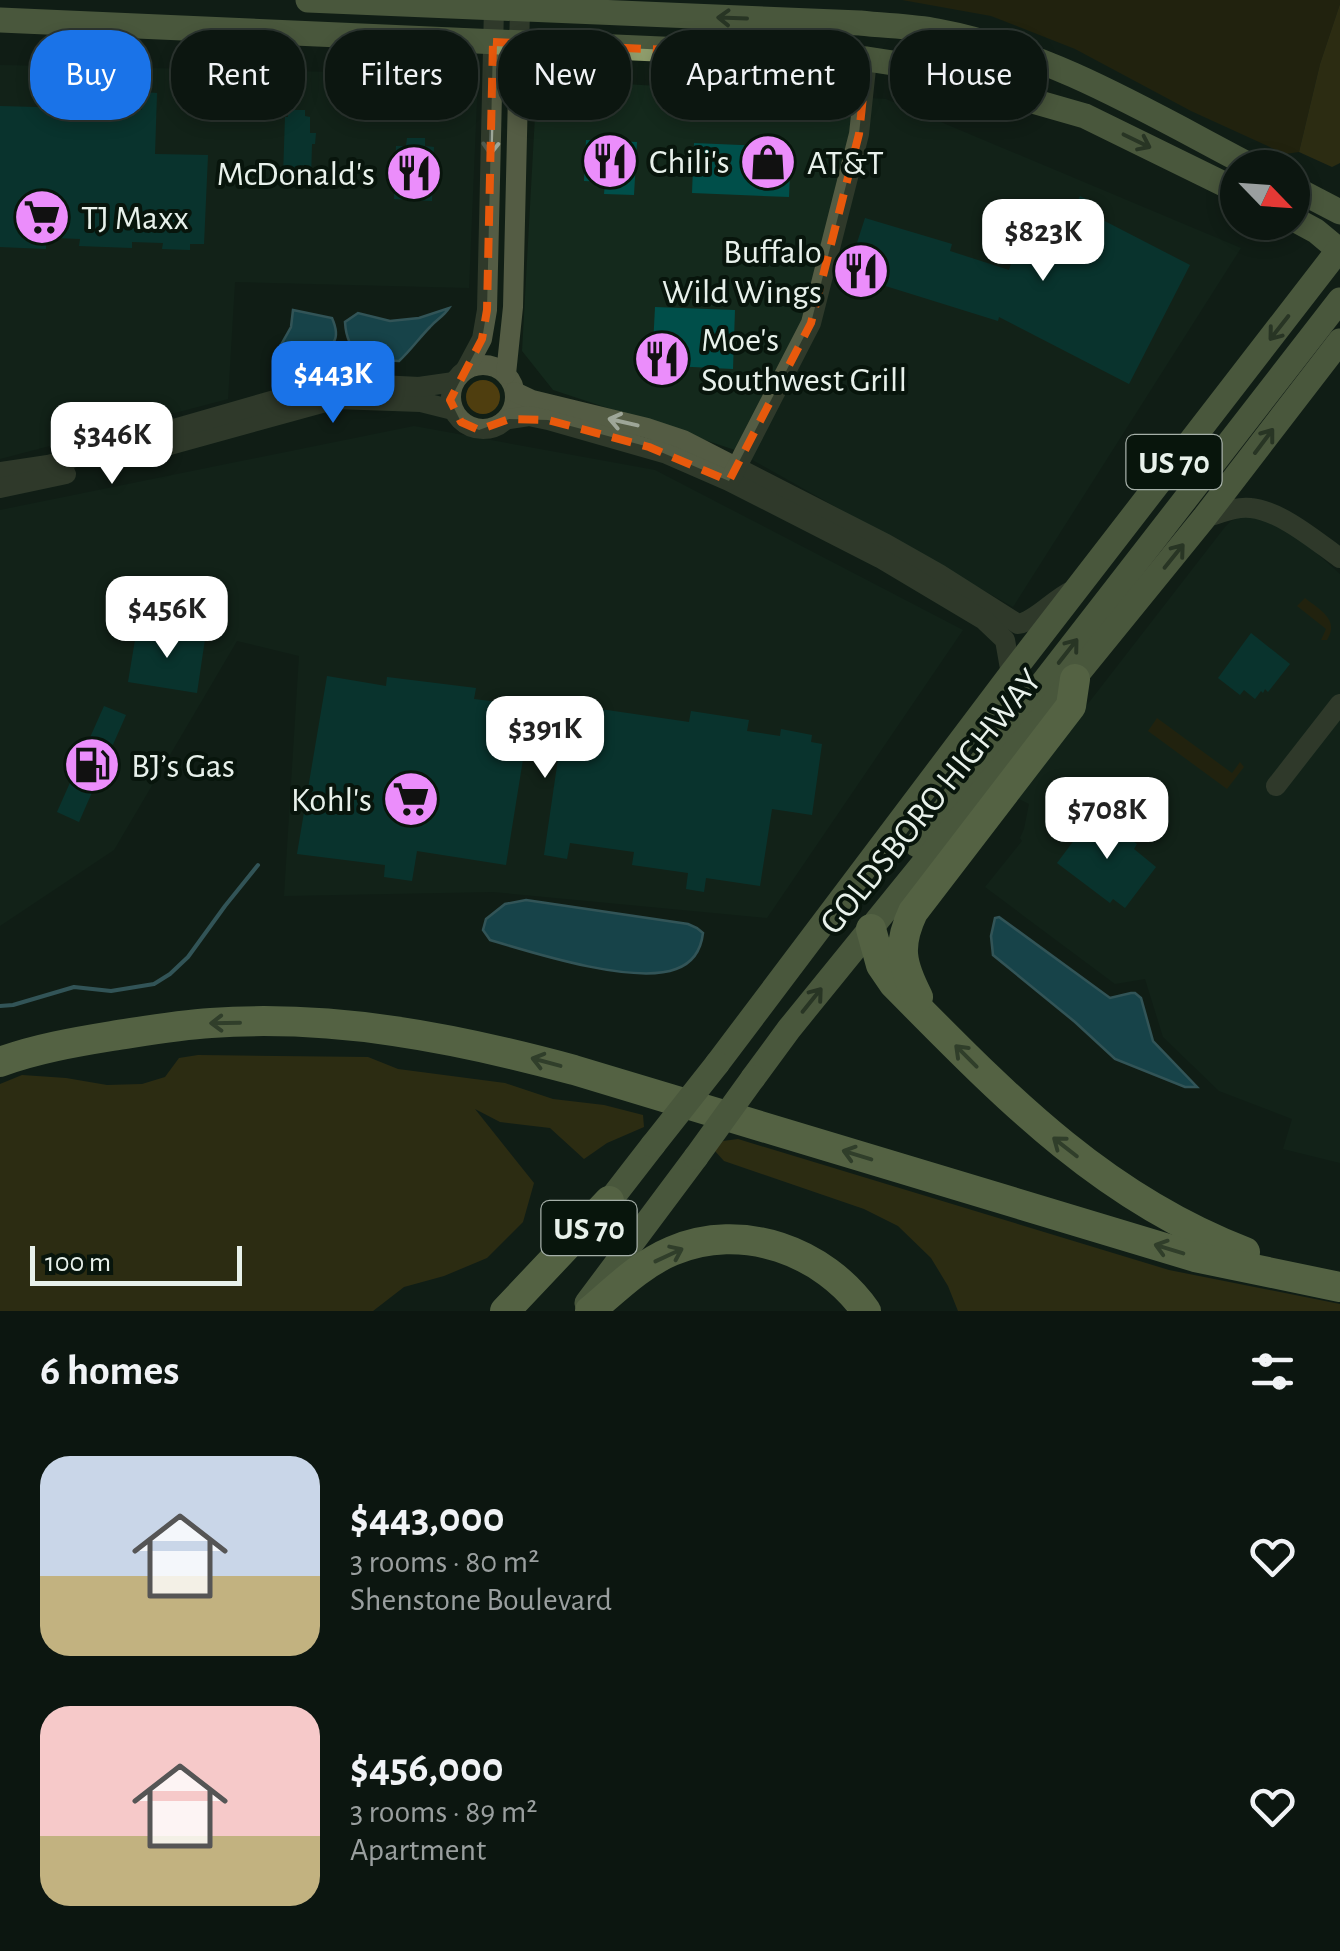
<!DOCTYPE html>
<meta charset="utf-8">
<style>
:root{--surface:#0c1610;--page:#151f19;--text:#f1f3f6;--muted:#9a9f9f;--line:#2c3530;--accent:#1a73e8}
body{margin:0;font-family:"Alegreya Sans",sans-serif;background:var(--page);color:var(--text);height:100vh;display:flex;flex-direction:column;font-size:38px;white-space:nowrap}
*{box-sizing:border-box;margin:0}
p{font-size:32px;color:var(--muted)}
.icon{flex:none;width:55px;height:55px;fill:none;stroke:currentColor;stroke-width:2;stroke-linecap:round;stroke-linejoin:round}
.map{position:relative;height:1311px;overflow:hidden}
.side{display:flex;flex-direction:column;background:var(--surface);flex:1}
.side>*{flex:none}
.top-card{position:absolute;left:30px;top:30px;width:1280px;height:90px;display:flex;gap:20px}
.needle{width:65px;rotate:115deg}
.controls{position:absolute;left:1220px;top:150px;display:grid;gap:20px}
.controls a{display:grid;place-items:center;width:90px;height:90px;border-radius:50%;background:var(--surface);box-shadow:0 5px 15px #0003,0 0 0 2px var(--line);font-size:50px}
.scale{position:absolute;left:30px;bottom:25px;width:212px;box-sizing:border-box;padding-left:10px;border:5px solid #e8f1eb;border-top:0;font-size:28px;line-height:35px;white-space:nowrap;color:#e8f1eb;-webkit-text-stroke:8px #08150c;paint-order:stroke}
.price{position:absolute;translate:-50% -85px;padding:0 22px;border-radius:20px;background:#fff;color:#222;font-size:32px;line-height:65px;filter:drop-shadow(0 2px 5px #0008)}
.price::after{content:'';position:absolute;left:50%;top:60px;width:30px;height:22px;margin-left:-15px;background:inherit;clip-path:polygon(0 0,100% 0,50% 100%)}
.price.active{background:var(--accent);color:#fff}
ul{padding:0;list-style:none}
li{display:flex;align-items:center;gap:30px;height:250px;padding:0 40px}
li span{display:grid;place-items:center;flex:none;width:280px;height:200px;border-radius:30px;color:#555}
li>.icon{margin-inline-start:auto}
span .icon{width:120px;height:120px;fill:#fffc;stroke-width:1}
li b{font-size:42px}
h2{display:flex;justify-content:space-between;align-items:center;height:120px;padding:0 40px;font-size:42px}
.pill{padding:0 35px;border-radius:40px;background:var(--surface);box-shadow:0 5px 15px #0003,0 0 0 2px var(--line);font-size:35px;line-height:90px}
.pill.active{background:var(--accent);color:#fff}
.map>svg:first-child{display:block}
.built{fill:#14291c}
.green{fill:#352906}
.forest{fill:#4f3e0f}
.water{fill:#1f7188;stroke:#5b97a6;stroke-width:2.5}
.lines{fill:none;stroke-linecap:round;stroke-linejoin:round}
.stream{stroke:#5b97a6;stroke-width:4}
.building{fill:#004f4a}
.minor{stroke:#545c44;stroke-width:20}
.major{stroke:#8f9d6c;stroke-width:25}
.highway{stroke:#a6b77b;stroke-width:30}
.major-bridge{stroke:#8f9d6c;stroke-width:25}
.oneway{stroke:#455237}
.oneway2{stroke:#9ea698}
.oneway3{stroke:#576644}
.marked{fill:none;stroke:#e8590c;stroke-width:8;stroke-dasharray:20 12;stroke-linejoin:round}
.labels{text-anchor:middle;stroke-width:8;stroke-linejoin:round;paint-order:stroke}
.shield{fill:#08150c;stroke:#a5afa8;stroke-width:2.5}
.shield-label{font-size:32px;font-weight:bold;fill:#e8f1eb}
.poi-label{font-size:35px;fill:#e8f1eb;stroke:#08150c;text-anchor:start}
.street-label{font-size:35px;fill:#e8f1eb;stroke:#08150c}
</style>
<div class="map">
<svg width="1340" height="1311" viewBox="0 0 1340 1311">
<rect width="100%" height="100%" fill="#101e15"/>
<g class="built">
<path d="M0,65L478,75L469,288L235,282L228,399L0,459Z"/>
<path d="M537,79L886,99L1241,248L1013,607L735,450L553,390L522,351Z"/>
<path d="M414,426L655,470L963,630L767,918L493,892L284,896L299,656L237,641L114,850L0,926V510Z"/>
<path d="M1249,514L1279,520L1340,574V1163L1283,1149L1292,1119L1219,1091L1163,1037L1145,979L1115,984L985,887L1022,841L1020,838L1024,829L1029,804L1019,799L1018,794L1225,527L1231,521Z"/>
</g>
<g class="green">
<path d="M902,0H1340V4L1320,64L1299,152L1285,154L1191,111L1075,49L991,16Z"/>
<path d="M1305,598C1320,610 1340,620 1327,640H1321L1326,629L1297,606Z"/>
<path d="M1157,718L1232,773L1240,762L1244,767L1227,789L1148,731Z"/>
</g>
<g class="forest">
<path d="M1340,4V163L1332,167L1299,152L1320,64Z"/>
<circle cx="483" cy="397" r="17"/>
<path d="M198,1055L368,1057L398,1069L505,1083L553,1099L604,1105L643,1115L644,1127L607,1143L584,1159L550,1128L500,1122L475,1109L534,1183L523,1222L487,1258L444,1276L404,1287L373,1311H0V1084L22,1075L66,1078L107,1085L142,1084L165,1077L179,1058Z"/>
<path d="M738,1139L1169,1270L1340,1304V1311H958L948,1286L931,1258L898,1226L864,1209L724,1161L715,1151L723,1141Z"/>
</g>
<g class="water">
<path d="M449,308C443,317 437,319 430,327C419,338 411,350 399,361C367,359 347,358 345,322L358,313L390,321L419,318Z"/>
<path d="M293,310L332,318C342,341 333,347 312,353C299,356 292,359 280,352L281,345L291,327Z"/>
<path d="M526,900L688,924L697,928L703,933C701,950 693,963 676,969C634,985 533,953 490,940L483,930L486,919L505,904Z"/>
<path d="M999,917L1110,998L1131,993H1135L1141,998L1153,1041L1197,1087H1185L1115,1059L1075,1022L993,955L991,936L995,918Z"/>
</g>
<g class="lines">
<path class="stream" d="M0,1006L13,1005L74,987L111,991L154,984L170,974L188,957L225,906L258,865"/>
</g>
<g class="building">
<path d="M143,92L157,93L155,154L208,155L204,244H190V250L162,249L163,243L132,242V248L79,246L80,239L56,238V242H46V249L0,247V106L142,110Z"/>
<path d="M288,110H305V116L310,117V133H316L315,144H312L311,178L283,177L285,117H288Z"/>
<path d="M407,138H425V146L434,147L432,201L394,199L396,146H406Z"/>
<path d="M586,140L637,142L634,195L604,194L605,182L584,181Z"/>
<path d="M694,143L791,147L789,197L692,193Z"/>
<path d="M1080,196L1098,205L1093,215L1190,265L1129,384L999,317L998,321L847,274L865,218L952,244L950,251L1009,270L1013,258L1027,262L1055,207L1071,214Z"/>
<path d="M655,307L735,310L733,369L652,365Z"/>
<path d="M137,628L205,639L197,693L128,682Z"/>
<path d="M1251,633L1290,664L1268,692L1265,689L1263,693L1261,691L1255,699L1244,690L1240,695L1218,678Z"/>
<path d="M327,676L386,686L387,677L476,688L474,699L531,706L532,699L689,722L691,711L749,720L747,731L780,736L781,729L812,735L811,742L822,744L812,815L772,809L760,886L706,878L704,892L686,889L688,873L632,865L634,852L570,843L567,859L544,855L559,752L525,747L506,865L417,851L412,881L384,877L385,865L297,854Z"/>
<path d="M104,706L126,715L79,822L57,812Z"/>
<path d="M1109,813L1120,821L1115,828L1137,844L1134,849L1156,867L1125,908L1113,899L1110,903L1057,863L1087,823L1092,827L1102,815L1106,818Z"/>
</g>
<g class="lines">
<g class="minor">
<circle cx="483" cy="397" r="32"/>
<path d="M466,369L482,339L487,310L494,7"/>
<path d="M506,374L513,307L520,8"/>
<path d="M515,392L532,400L647,428L683,440L886,544L939,574L1018,624C1036,621 1053,599 1073,590"/>
<path d="M509,419L529,416L548,420L667,454L729,481L880,558L984,620L1005,640L1011,674"/>
<path d="M133,455L336,399L421,402L453,410"/>
<path d="M0,472L48,465L320,387L359,384L419,387L454,382"/>
<path d="M730,480L811,323L859,134L867,59"/>
<path d="M0,488L66,474"/>
<path d="M1204,518C1219,514 1235,506 1251,508C1281,511 1316,541 1340,558"/>
<path d="M1276,786L1340,704"/>
</g>
<g class="major">
<path d="M308,0L860,23C886,26 912,26 937,31C1051,52 1153,115 1255,168"/>
<path d="M0,20L795,55L867,59L906,65L1085,116L1238,191"/>
<path d="M1292,187L1340,212"/>
<path d="M1292,218L1316,231L1340,251"/>
<path d="M917,845L1340,300"/>
<path d="M717,1064L1011,674L1340,248"/>
<path d="M753,1078L789,1029L1204,518L1340,341"/>
<path d="M598,1216L653,1145"/>
<path d="M587,1303L696,1157"/>
</g>
<g class="highway">
<path d="M871,929L881,965L894,984C1001,1092 1099,1196 1245,1252"/>
<path d="M918,997C901,964 897,946 913,912L1071,706L1075,679"/>
<path d="M0,1062C35,1049 75,1042 112,1036C145,1031 178,1025 211,1023C334,1014 456,1038 574,1070L1195,1257L1340,1287"/>
<path d="M505,1311L609,1201"/>
<path d="M590,1311C616,1289 641,1264 672,1251C742,1221 824,1251 866,1311"/>
</g>
<g class="major-bridge">
<path d="M653,1145L717,1064"/>
<path d="M696,1157L753,1078"/>
</g>
</g>
<defs><path id="oneway-shaft" d="M-6 0H5M1.5-3L5.5 0L1.5 3" fill="none" stroke-width="1.6" stroke-linecap="round" stroke-linejoin="round" transform="scale(2.5)"/></defs>
<g class="oneway">
<use href="#oneway-shaft" transform="translate(732 18) rotate(-178)"/>
<use href="#oneway-shaft" transform="translate(1137 141) rotate(26)"/>
<use href="#oneway-shaft" transform="translate(1279 328) rotate(128)"/>
<use href="#oneway-shaft" transform="translate(1264 441) rotate(-53)"/>
<use href="#oneway-shaft" transform="translate(1174 556) rotate(-51)"/>
<use href="#oneway-shaft" transform="translate(1068 651) rotate(-52)"/>
<use href="#oneway-shaft" transform="translate(812 1000) rotate(-51)"/>
</g>
<g class="oneway2">
<use href="#oneway-shaft" transform="translate(491 140) rotate(92)"/>
<use href="#oneway-shaft" transform="translate(623 422) rotate(-167)"/>
</g>
<g class="oneway3">
<use href="#oneway-shaft" transform="translate(225 1023) rotate(179)"/>
<use href="#oneway-shaft" transform="translate(966 1056) rotate(-135)"/>
<use href="#oneway-shaft" transform="translate(546 1062) rotate(-165)"/>
<use href="#oneway-shaft" transform="translate(1065 1147) rotate(-142)"/>
<use href="#oneway-shaft" transform="translate(857 1155) rotate(-163)"/>
<use href="#oneway-shaft" transform="translate(1169 1249) rotate(-163)"/>
<use href="#oneway-shaft" transform="translate(669 1255) rotate(-25)"/>
</g>
<path d="M0 0H1340V1311H0ZM493,42L867,59L859,134L811,323L729,481L649,447L548,420L509,419L479,430L461,422L450,400L482,339L487,310Z" fill="#101e15" fill-opacity=".55" fill-rule="evenodd"/>
<path class="marked" d="M493,42L867,59L859,134L811,323L729,481L649,447L548,420L509,419L479,430L461,422L450,400L482,339L487,310Z"/>
<defs>
<g id="restaurant-disc" transform="scale(2.875)"><circle r="9.5" fill="#eb8dfb" stroke="#08150c"/><path d="M-5-6h1v4h1v-4h1v4h1v-4h1v5L-1.5 .5V6h-2V.5L-5-1ZM5-6V6H3V1.5H1.5Q1.5-4 5-6Z" fill="#111"/></g>
<g id="shop-disc" transform="scale(2.875)"><circle r="9.5" fill="#eb8dfb" stroke="#08150c"/><path d="M-5-2.5h2.3a2.7 3.5 0 0 1 5.4 0H5L5.5 6h-11ZM-1.5-2.5h3a1.5 2.3 0 0 0-3 0Z" fill="#111"/></g>
<g id="supermarket-disc" transform="scale(2.875)"><circle r="9.5" fill="#eb8dfb" stroke="#08150c"/><path d="M-6-5.5h2.5l.6 2H6L4.5 2H-2.5L-4.4-4H-6ZM-1.5 3.2a1.3 1.3 0 1 0 .1 0ZM3 3.2a1.3 1.3 0 1 0 .1 0Z" fill="#111"/></g>
<g id="fuel-disc" transform="scale(2.875)"><circle r="9.5" fill="#eb8dfb" stroke="#08150c"/><path d="M-5.5-6h7V0h2V4h1.3V-2.5L3-4.5l.8-.8L6-3V5H2.5V1h-1V6h-7ZM-4.2-4.7v3.2H.2V-4.7Z" fill="#111"/></g>
</defs>
<g fill-rule="evenodd">
<use href="#restaurant-disc" x="610" y="161"/>
<use href="#shop-disc" x="768" y="162"/>
<use href="#restaurant-disc" x="414" y="173"/>
<use href="#supermarket-disc" x="42" y="217"/>
<use href="#restaurant-disc" x="861" y="271"/>
<use href="#restaurant-disc" x="662" y="359"/>
<use href="#fuel-disc" x="92" y="765"/>
<use href="#supermarket-disc" x="411" y="799"/>
</g>
<g class="labels">
<g class="shield">
<rect x="1126.5" y="435" width="95" height="54" rx="8"/>
<rect x="541.5" y="1201" width="95" height="54" rx="8"/>
</g>
<g class="shield-label">
<text x="1174" y="473">US 70</text>
<text x="589" y="1239">US 70</text>
</g>
<g class="poi-label">
<text x="649" y="173">Chili's</text>
<text x="807" y="174">AT&amp;T</text>
<text x="375" y="185" text-anchor="end">McDonald's</text>
<text x="81" y="229">TJ Maxx</text>
<text x="822" y="263" text-anchor="end">Buffalo<tspan x="822" dy="40">Wild Wings</tspan></text>
<text x="701" y="351">Moe's<tspan x="701" dy="40">Southwest Grill</tspan></text>
<text x="131" y="777">BJ’s Gas</text>
<text x="372" y="811" text-anchor="end">Kohl's</text>
</g>
<g class="street-label">
<text transform="translate(930 801) rotate(-51)" y="12">GOLDSBORO HIGHWAY</text>
</g>
</g>
</svg>
<div class="controls">
<a><svg class="needle" viewBox="-14 -14 28 28"><path d="M0-13l5 13h-10z" fill="#e53935"/><path d="M0 13l5-13h-10z" fill="#9a9f9f"/></svg></a>
</div>
<div class="scale">100 m</div>
<b class="price" style="left:1043px;top:284px">$823K</b>
<b class="price active" style="left:333px;top:426px">$443K</b>
<b class="price" style="left:112px;top:487px">$346K</b>
<b class="price" style="left:167px;top:661px">$456K</b>
<b class="price" style="left:545px;top:781px">$391K</b>
<b class="price" style="left:1107px;top:862px">$708K</b>
<div class="top-card">
<a class="pill active">Buy</a>
<a class="pill">Rent</a>
<a class="pill">Filters</a>
<a class="pill">New</a>
<a class="pill">Apartment</a>
<a class="pill">House</a>
</div>
</div>
<section class="side">
<h2>6 homes<svg class="icon" aria-label="filters" viewBox="0 0 24 24"><path d="M4 7h16M4 17h16"/><circle cx="9" cy="7" r="2"/><circle cx="15" cy="17" r="2"/></svg></h2>
<ul>
<li><span style="background:linear-gradient(#c9d6e8 60%,#c2b280 0)"><svg class="icon" aria-label="home" viewBox="0 0 24 24"><path d="M3 11l9-7 9 7M6 9v11h12V9"/></svg></span><div><b>$443,000</b><p>3 rooms · 80 m²</p><p>Shenstone Boulevard</p></div><svg class="icon" aria-label="heart" viewBox="0 0 24 24"><path d="M12 20l-8-8c-3-5 5-10 8-4 3-6 11-1 8 4z"/></svg></li>
<li><span style="background:linear-gradient(#f6c9c9 65%,#c2b280 0)"><svg class="icon" aria-label="home" viewBox="0 0 24 24"><path d="M3 11l9-7 9 7M6 9v11h12V9"/></svg></span><div><b>$456,000</b><p>3 rooms · 89 m²</p><p>Apartment</p></div><svg class="icon" aria-label="heart" viewBox="0 0 24 24"><path d="M12 20l-8-8c-3-5 5-10 8-4 3-6 11-1 8 4z"/></svg></li>
</ul>
</section>
